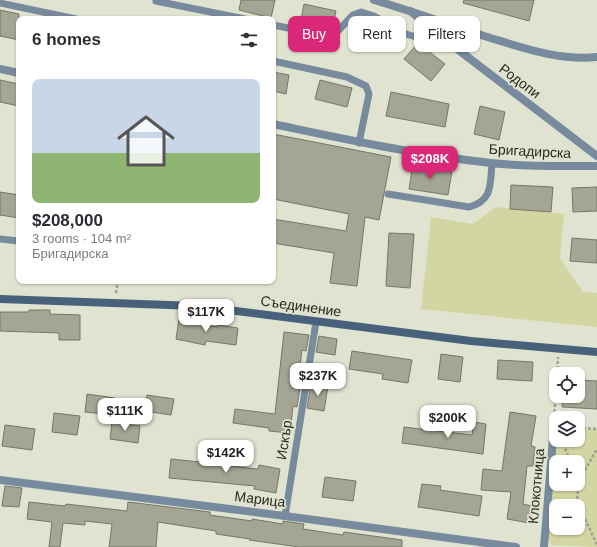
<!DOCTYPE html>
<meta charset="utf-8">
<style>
:root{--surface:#fff;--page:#f2f2f3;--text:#2b2b33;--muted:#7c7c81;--accent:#db2777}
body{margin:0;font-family:Helvetica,sans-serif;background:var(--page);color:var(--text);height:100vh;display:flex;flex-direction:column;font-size:15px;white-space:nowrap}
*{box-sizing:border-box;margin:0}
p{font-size:13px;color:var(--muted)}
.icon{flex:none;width:22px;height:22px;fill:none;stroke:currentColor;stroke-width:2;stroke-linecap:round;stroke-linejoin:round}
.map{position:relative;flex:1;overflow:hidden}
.side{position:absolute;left:16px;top:16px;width:260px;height:268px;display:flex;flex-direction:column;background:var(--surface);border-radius:8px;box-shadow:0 1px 3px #0004}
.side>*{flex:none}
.guide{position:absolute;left:288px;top:16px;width:249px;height:36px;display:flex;gap:8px}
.buttons{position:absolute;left:549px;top:367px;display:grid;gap:8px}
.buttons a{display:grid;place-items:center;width:36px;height:36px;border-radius:8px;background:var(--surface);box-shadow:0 1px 3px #0004;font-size:20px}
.price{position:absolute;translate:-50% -34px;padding:0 9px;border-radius:8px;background:#fff;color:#222;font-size:13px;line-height:26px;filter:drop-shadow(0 1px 2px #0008)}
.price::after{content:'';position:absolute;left:50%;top:24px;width:12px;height:9px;margin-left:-6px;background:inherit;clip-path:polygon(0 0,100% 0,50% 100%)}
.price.current{background:var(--accent);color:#fff}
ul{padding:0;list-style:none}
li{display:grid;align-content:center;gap:8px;height:212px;padding:0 16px}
li span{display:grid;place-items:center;height:124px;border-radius:8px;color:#555}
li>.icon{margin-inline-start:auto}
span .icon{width:72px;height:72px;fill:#fffc;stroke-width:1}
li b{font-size:17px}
h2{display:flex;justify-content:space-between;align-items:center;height:48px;padding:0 16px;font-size:17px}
.pill{padding:0 14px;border-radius:8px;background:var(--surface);box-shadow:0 1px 3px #0004;font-size:14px;line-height:36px}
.pill.current{background:var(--accent);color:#fff}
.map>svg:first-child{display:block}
.green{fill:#d3d6a2;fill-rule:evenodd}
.building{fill:#a4a594;stroke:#757667}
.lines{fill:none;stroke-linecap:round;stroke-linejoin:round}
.path{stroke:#9ea092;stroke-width:2.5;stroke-dasharray:3 2;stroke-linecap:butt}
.lane{stroke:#788a9d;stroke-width:7}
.street{stroke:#788a9d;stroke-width:8}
.secondary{stroke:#47617b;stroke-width:8}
.labels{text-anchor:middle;stroke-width:3.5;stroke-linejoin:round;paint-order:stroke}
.street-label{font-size:14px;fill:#272821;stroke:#e1e3d1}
</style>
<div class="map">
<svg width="597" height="547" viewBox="0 0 597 547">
<rect width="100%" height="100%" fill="#e1e3d1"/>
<g class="green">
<path d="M495,207L564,214L560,258L583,292L597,293V327L421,309L431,217L473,224Z"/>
<path d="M578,429L597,430V547L551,545L546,533L556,440H578ZM556,462H578V484H556ZM556,506H578V528H556Z"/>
</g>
<g class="building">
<path d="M241,0H275L271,18L239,10Z"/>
<path d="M464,0H534L529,21L463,3Z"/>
<path d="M304,4L336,11L332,29L300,24Z"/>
<path d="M0,10L19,14V40L0,36Z"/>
<path d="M363,18L392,32L385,50L354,37Z"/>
<path d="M418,43L445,64L431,81L404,59Z"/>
<path d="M273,72L289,75L286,94L273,91Z"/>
<path d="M0,80L19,84V106L0,102Z"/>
<path d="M320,80L352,88L347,107L315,99Z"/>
<path d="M391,92L449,104L445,127L386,116Z"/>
<path d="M480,106L505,112L499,140L474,134Z"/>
<path d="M273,134L391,157L379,220L365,217L357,286L330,283L334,253L273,243V219L346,231L349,214L273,199Z"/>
<path d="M413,164L452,171L448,195L409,189Z"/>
<path d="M511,185L553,187L551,212L510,209Z"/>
<path d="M597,187V211L573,212L572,188Z"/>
<path d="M0,192L19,195V218L0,215Z"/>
<path d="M389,233L414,234L410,288L386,286Z"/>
<path d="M572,238L597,240V263L570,261Z"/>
<path d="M29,310H50V314L80,315V340H59V333L0,331V312H29Z"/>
<path d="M179,319L217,327L218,325L238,328L236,345L206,341L205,345L176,339Z"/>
<path d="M284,332L309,335L306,351L302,350L298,381L301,382L297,407L293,406L290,433L269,431V428L233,423L235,409L275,414Z"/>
<path d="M319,336L337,339L335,355L316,352Z"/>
<path d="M352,351L412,360L408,383L382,379L383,374L349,369Z"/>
<path d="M441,354L463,357L460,382L438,379Z"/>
<path d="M498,360L533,362L532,381L497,379Z"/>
<path d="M578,380L597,381V409L562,407L563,396H578Z"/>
<path d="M311,383L328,386L324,411L307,408Z"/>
<path d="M87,394L115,398L113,415L85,412Z"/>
<path d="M147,395L174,399L171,415L145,411Z"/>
<path d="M510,412L536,416L531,446L535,447L533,466H527L523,504L532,506L529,523L507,519L511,492L481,490L483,469L502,471Z"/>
<path d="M54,413L80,416L77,435L52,432Z"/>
<path d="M112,422L140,426L138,443L110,439Z"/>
<path d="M474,422L486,424L483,454L402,443L404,427L472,435Z"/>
<path d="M5,425L35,429L32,450L2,446Z"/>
<path d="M171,459L200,462V460L221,463V465L258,469L259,465L280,469L276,493L254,489L255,486L169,478Z"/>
<path d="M325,477L356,481L353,501L322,497Z"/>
<path d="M422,484L441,486L440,490L482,496L479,516L418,507Z"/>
<path d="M5,486L22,488L19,507L2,506Z"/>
<path d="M29,502L65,506L66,504L127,511L128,502L210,512V515L252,521V519L283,524V521L304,524L303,529L343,535L344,532L402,540V547H299L249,540L250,539L216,534V531L158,522L156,547H109L112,524L85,521V525L63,523L60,547H49L52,522L27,519Z"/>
</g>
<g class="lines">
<g class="path">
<path d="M116,293L118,281"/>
<path d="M557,374L558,357"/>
<path d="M554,417L556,390"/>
<path d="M578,428L597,429"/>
<path d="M563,444L571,462"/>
<path d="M578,476L579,479L577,501L597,545"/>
<path d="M580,479L597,449"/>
<path d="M574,506L577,501"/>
<path d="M555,534L560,528"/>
</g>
<g class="lane">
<path d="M156,1L245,19"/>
<path d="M0,3L76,19"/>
<path d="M273,25L328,36L335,34L353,15L361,12L374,16L406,34L426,40L452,45"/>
<path d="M273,61L347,77L366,86L369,94L359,143"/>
<path d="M388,194L469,207C493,201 490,184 492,163"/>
<path d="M0,239L19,241"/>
<path d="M285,516L316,322"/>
</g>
<g class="street">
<path d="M374,0C411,11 448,24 484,36C521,47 558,61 597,57"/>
<path d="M410,11L452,45L597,156"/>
<path d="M0,69L19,73"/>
<path d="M273,124C345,139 417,155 491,163C526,167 562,166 597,166"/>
<path d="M0,480L285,516L516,547"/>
<path d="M544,547L554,426"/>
</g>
<path class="secondary" d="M0,299L197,306L471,341L597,352"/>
</g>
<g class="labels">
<g class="street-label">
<text transform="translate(520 81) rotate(37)" y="5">Родопи</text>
<text transform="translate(530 151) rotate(3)" y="5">Бригадирска</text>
<text transform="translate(301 306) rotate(8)" y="5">Съединение</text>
<text transform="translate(284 440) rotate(-81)" y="5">Искър</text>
<text transform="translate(536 486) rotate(-85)" y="5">Клокотница</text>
<text transform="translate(260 499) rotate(7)" y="5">Марица</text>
</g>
</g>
</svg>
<div class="buttons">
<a><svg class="icon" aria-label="locate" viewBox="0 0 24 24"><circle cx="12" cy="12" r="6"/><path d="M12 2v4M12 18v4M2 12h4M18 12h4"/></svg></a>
<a><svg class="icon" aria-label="layers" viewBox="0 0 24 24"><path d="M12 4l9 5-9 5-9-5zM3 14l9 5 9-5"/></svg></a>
<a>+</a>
<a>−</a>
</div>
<b class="price current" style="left:430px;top:180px">$208K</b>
<b class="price" style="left:206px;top:333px">$117K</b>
<b class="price" style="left:318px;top:397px">$237K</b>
<b class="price" style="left:125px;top:432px">$111K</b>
<b class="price" style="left:448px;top:439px">$200K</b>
<b class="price" style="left:226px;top:474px">$142K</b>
<div class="guide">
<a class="pill current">Buy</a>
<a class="pill">Rent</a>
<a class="pill">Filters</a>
</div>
<section class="side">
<h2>6 homes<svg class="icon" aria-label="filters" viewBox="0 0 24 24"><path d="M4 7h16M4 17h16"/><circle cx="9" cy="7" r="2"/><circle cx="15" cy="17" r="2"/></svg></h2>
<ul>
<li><span style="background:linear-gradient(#c9d6e8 60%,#8fb573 0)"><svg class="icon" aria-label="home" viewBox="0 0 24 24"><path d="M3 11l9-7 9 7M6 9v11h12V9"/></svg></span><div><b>$208,000</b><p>3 rooms · 104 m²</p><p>Бригадирска</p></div></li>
</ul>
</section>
</div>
